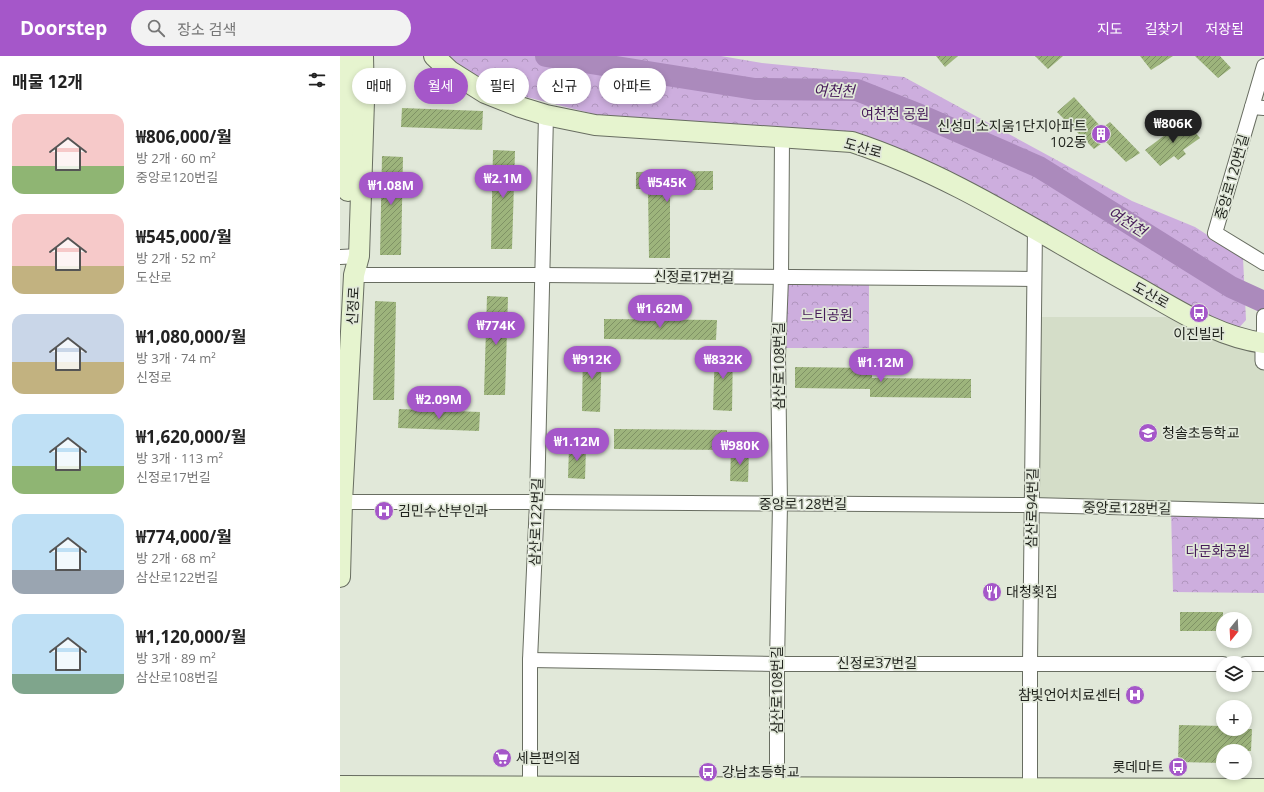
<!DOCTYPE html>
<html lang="ko">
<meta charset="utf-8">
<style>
:root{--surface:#fff;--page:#f2f2f2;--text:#222;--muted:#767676;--accent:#a557c9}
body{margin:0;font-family:"Open Sans","Noto Sans KR",sans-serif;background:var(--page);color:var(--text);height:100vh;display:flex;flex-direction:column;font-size:15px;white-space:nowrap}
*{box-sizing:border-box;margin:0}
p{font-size:13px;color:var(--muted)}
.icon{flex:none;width:22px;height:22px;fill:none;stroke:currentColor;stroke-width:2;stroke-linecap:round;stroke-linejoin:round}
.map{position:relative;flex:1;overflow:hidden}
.sheet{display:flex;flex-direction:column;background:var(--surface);width:340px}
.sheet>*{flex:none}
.top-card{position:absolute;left:12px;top:12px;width:380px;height:36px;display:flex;gap:8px}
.needle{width:26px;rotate:198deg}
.controls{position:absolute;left:876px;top:556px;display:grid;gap:8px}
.controls a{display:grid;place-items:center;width:36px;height:36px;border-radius:50%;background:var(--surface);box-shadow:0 2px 6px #0003;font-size:20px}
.price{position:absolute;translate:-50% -34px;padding:0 9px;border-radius:14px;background:var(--accent);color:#fff;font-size:13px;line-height:26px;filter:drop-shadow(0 1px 2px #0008)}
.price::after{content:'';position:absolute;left:50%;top:24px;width:12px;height:9px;margin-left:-6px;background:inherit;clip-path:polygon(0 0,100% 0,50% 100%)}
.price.active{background:#222;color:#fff}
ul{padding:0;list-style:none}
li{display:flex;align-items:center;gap:12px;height:100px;padding:0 12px}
li span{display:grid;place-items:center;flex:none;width:112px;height:80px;border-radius:12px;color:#555}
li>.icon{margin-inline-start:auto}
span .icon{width:48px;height:48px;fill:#fffc;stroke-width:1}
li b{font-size:17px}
h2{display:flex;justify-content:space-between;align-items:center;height:48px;padding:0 12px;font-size:17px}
.pill{padding:0 14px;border-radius:18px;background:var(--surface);box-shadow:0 2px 6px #0003;font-size:14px;line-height:36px}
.pill.active{background:var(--accent);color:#fff}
header{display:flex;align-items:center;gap:24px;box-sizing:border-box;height:56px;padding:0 20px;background:var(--accent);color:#fff}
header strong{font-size:19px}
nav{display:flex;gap:22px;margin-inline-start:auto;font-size:14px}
.search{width:280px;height:36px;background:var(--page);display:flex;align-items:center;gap:10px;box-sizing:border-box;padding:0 14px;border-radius:22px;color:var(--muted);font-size:15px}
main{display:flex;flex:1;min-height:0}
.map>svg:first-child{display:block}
.built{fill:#d4ddc8}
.park{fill:url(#park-crowns)}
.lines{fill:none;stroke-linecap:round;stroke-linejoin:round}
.river{stroke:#ab8abc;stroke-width:22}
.building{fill:url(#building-hatch)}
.minor-casing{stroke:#686d61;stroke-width:16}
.tertiary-casing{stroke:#686d61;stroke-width:19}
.secondary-casing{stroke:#686d61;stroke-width:22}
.minor{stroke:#fff;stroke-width:14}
.tertiary{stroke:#fff;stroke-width:17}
.secondary{stroke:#e6f4cf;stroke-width:20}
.labels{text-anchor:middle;stroke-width:3.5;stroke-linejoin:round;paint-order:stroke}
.park-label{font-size:14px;fill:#461b59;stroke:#e1e8d9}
.poi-label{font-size:14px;fill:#1f221c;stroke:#e1e8d9;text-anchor:start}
.street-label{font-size:14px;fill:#1f221c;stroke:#e1e8d9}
.water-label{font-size:15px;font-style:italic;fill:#471c5a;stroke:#e1e8d9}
</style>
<header>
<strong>Doorstep</strong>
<div class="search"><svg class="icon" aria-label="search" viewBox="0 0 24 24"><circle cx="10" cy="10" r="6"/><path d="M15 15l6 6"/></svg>장소 검색</div>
<nav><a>지도</a><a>길찾기</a><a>저장됨</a></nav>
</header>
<main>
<section class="sheet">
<h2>매물 12개<svg class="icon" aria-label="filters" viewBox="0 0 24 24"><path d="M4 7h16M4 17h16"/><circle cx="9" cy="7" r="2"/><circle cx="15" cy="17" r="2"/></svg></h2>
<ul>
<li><span style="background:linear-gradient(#f6c9c9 65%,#8fb573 0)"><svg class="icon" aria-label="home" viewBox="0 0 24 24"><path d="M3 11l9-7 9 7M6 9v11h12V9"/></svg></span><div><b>₩806,000/월</b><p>방 2개 · 60 m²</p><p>중앙로120번길</p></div></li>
<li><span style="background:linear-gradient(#f6c9c9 65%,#c2b280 0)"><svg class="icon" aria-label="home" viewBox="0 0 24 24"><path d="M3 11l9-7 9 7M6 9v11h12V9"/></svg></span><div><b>₩545,000/월</b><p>방 2개 · 52 m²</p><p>도산로</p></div></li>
<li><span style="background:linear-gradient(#c9d6e8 60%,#c2b280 0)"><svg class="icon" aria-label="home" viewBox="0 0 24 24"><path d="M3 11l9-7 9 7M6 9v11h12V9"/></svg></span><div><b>₩1,080,000/월</b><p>방 3개 · 74 m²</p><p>신정로</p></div></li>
<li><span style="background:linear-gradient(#bfe0f5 65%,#8fb573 0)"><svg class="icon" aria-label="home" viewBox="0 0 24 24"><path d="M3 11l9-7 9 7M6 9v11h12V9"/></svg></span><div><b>₩1,620,000/월</b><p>방 3개 · 113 m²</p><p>신정로17번길</p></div></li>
<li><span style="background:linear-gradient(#bfe0f5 70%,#9aa5b1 0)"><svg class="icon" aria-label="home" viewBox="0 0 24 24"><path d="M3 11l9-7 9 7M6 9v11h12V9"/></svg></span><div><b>₩774,000/월</b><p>방 2개 · 68 m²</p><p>삼산로122번길</p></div></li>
<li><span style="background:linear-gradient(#bfe0f5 75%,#7fa58c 0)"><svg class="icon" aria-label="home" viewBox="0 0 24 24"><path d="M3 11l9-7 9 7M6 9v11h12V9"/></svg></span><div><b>₩1,120,000/월</b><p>방 3개 · 89 m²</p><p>삼산로108번길</p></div></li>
</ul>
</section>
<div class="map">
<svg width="924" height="736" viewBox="0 0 924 736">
<defs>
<pattern id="park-crowns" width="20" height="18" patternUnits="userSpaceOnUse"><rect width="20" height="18" fill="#cdaede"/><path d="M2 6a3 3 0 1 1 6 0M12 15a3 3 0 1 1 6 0" fill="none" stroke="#b095be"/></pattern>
<pattern id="building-hatch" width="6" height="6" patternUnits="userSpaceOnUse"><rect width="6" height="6" fill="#9db47c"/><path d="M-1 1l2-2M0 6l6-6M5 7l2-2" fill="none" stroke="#7f9265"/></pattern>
</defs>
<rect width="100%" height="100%" fill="#e1e8d9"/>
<path class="built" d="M694,261H851L908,285L924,305V455L692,449Z"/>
<g class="park">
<path d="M109,0H381L422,7L564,21L792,145L855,171L903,202L906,264L896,275L568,101L266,61L178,39L124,13Z"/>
<path d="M445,225L529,226V292H444Z"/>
<path d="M831,453L924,455V537L833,536Z"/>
</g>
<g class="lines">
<path class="river" d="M206,0L415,33L517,34L580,59L699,111L891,231L924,246"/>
</g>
<g class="building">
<path d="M596,0H618L605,11Z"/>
<path d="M695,0H723L708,13Z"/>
<path d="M800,0H833L811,14Z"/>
<path d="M855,0H880L891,12L878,22Z"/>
<path d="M734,41L762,72L770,66L800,97L786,106L765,85L754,93L717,56Z"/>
<path d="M62,52L143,55L142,74L61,71Z"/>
<path d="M845,64L860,82L843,94L846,98L838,104L834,100L820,110L805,94Z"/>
<path d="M153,94L175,95L172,193H151Z"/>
<path d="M42,100L63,101L61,199H40Z"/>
<path d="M373,115V134H330V202H309L308,133H296V116Z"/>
<path d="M147,240L168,241L165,339H144Z"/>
<path d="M35,245L56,246L54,344H33Z"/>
<path d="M264,263L377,264L376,284L264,283Z"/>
<path d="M243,292L262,293L260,356L242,355Z"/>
<path d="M375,292H393L392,355L373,354Z"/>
<path d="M455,311L532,312V322L631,323V342L530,341V333L455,332Z"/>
<path d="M59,353L140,356L139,375L58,372Z"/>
<path d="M274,373L387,374V394L274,393Z"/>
<path d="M229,390L246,391L245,423L228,422Z"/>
<path d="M391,393L409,394L408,426L390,425Z"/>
<rect x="840" y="556" width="43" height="19"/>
<path d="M839,669L883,670V673H912L911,695H883V707L838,706Z"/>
</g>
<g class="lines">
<g class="minor-casing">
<g id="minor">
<path d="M924,10L875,177L924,207"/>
<path d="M912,51L924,52"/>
<path d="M0,201L19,200"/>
<path d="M14,219H202L694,223"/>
<path d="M924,287V260"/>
<path d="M0,446H197L692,449L924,455"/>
<path d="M190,604L437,608H883"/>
<path d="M905,608H924"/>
<path d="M190,730V604L197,446L206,59"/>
<path d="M437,731V608L440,448L438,300L441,222L442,82"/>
<path d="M690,732V607L695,172"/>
</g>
</g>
<g class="tertiary-casing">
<path id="tertiary" d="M924,287V305"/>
</g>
<g class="secondary-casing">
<g id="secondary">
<path d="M7,0L4,41L7,71L8,135"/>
<path d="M94,0L110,15L145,37L180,51L206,59L255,69L512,86C613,119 703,180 795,230C836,253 877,281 924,287"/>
<path d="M0,521L2,446L14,219L19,200L24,45L23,0"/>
<path d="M0,730L924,733"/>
</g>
</g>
<use href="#minor" class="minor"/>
<use href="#tertiary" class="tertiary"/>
<use href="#secondary" class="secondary"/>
</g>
<defs>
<g id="building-disc" transform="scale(1)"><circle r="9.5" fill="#a557c9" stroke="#e1e8d9"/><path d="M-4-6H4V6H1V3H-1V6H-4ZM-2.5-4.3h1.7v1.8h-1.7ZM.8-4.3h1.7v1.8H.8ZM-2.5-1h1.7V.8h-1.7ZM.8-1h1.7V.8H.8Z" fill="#fff"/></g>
<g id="bus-disc" transform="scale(1)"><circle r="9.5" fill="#a557c9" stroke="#e1e8d9"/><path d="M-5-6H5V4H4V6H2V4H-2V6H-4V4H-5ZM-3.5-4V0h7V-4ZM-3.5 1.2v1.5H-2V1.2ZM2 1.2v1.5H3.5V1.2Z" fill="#fff"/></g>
<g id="school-disc" transform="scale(1)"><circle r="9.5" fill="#a557c9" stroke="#e1e8d9"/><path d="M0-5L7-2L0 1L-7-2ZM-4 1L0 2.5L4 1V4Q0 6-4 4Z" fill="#fff"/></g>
<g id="hospital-disc" transform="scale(1)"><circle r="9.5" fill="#a557c9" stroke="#e1e8d9"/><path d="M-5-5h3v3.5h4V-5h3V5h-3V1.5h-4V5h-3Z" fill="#fff"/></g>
<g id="restaurant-disc" transform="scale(1)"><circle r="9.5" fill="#a557c9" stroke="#e1e8d9"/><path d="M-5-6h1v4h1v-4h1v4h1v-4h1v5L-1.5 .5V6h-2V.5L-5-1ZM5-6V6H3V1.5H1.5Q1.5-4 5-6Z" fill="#fff"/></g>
<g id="supermarket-disc" transform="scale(1)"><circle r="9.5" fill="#a557c9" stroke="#e1e8d9"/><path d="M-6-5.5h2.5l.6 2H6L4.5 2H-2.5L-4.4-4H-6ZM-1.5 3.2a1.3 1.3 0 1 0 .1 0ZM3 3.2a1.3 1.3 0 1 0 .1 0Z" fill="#fff"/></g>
</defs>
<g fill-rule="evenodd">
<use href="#building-disc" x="761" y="78"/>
<use href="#bus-disc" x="859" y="257"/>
<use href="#school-disc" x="808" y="377"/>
<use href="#hospital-disc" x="44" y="455"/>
<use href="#restaurant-disc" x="652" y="536"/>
<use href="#hospital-disc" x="795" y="639"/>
<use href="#supermarket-disc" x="162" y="702"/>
<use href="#bus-disc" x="838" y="711"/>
<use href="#bus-disc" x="368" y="716"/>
</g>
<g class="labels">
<g class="park-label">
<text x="555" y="63">여천천 공원</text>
<text x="487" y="264">느티공원</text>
<text x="878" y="500">다문화공원</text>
</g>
<g class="poi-label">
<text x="747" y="75" text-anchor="end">신성미소지움1단지아파트<tspan x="747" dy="16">102동</tspan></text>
<text x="859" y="283" text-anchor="middle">이진빌라</text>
<text x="822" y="382">청솔초등학교</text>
<text x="58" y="460">김민수산부인과</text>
<text x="666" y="541">대청횟집</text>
<text x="781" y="644" text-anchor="end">참빛언어치료센터</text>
<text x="176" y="707">세븐편의점</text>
<text x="824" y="716" text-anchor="end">롯데마트</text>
<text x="382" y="721">강남초등학교</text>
</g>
<g class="street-label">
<text transform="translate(523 92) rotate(15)" y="5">도산로</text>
<text transform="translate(892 121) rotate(-74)" y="5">중앙로120번길</text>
<text transform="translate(354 221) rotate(1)" y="5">신정로17번길</text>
<text transform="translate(811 239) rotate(29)" y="5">도산로</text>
<text transform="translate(13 250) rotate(-87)" y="5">신정로</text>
<text transform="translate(439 310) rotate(-90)" y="5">삼산로108번길</text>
<text x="463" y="453">중앙로128번길</text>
<text transform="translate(692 452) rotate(-89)" y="5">삼산로94번길</text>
<text transform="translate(787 452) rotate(1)" y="5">중앙로128번길</text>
<text transform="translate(196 466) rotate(-88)" y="5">삼산로122번길</text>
<text x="537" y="612">신정로37번길</text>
<text transform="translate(437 634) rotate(-90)" y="5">삼산로108번길</text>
</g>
<g class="water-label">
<text transform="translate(494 35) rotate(2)" y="5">여천천</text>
<text transform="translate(787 166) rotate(32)" y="5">여천천</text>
</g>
</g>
</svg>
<div class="controls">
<a><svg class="needle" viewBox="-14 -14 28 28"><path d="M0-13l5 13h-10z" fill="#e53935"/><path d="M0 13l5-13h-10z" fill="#767676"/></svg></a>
<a><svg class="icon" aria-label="layers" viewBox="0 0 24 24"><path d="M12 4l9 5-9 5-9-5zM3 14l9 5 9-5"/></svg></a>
<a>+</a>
<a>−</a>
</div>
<b class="price active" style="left:833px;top:88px">₩806K</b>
<b class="price" style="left:163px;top:143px">₩2.1M</b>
<b class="price" style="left:327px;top:147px">₩545K</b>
<b class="price" style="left:51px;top:150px">₩1.08M</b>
<b class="price" style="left:320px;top:273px">₩1.62M</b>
<b class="price" style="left:156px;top:290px">₩774K</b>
<b class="price" style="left:252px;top:324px">₩912K</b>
<b class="price" style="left:383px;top:324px">₩832K</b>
<b class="price" style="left:541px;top:327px">₩1.12M</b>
<b class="price" style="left:99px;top:364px">₩2.09M</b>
<b class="price" style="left:237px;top:406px">₩1.12M</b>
<b class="price" style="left:400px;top:410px">₩980K</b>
<div class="top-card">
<a class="pill">매매</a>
<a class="pill active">월세</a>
<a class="pill">필터</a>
<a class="pill">신규</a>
<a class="pill">아파트</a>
</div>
</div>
</main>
